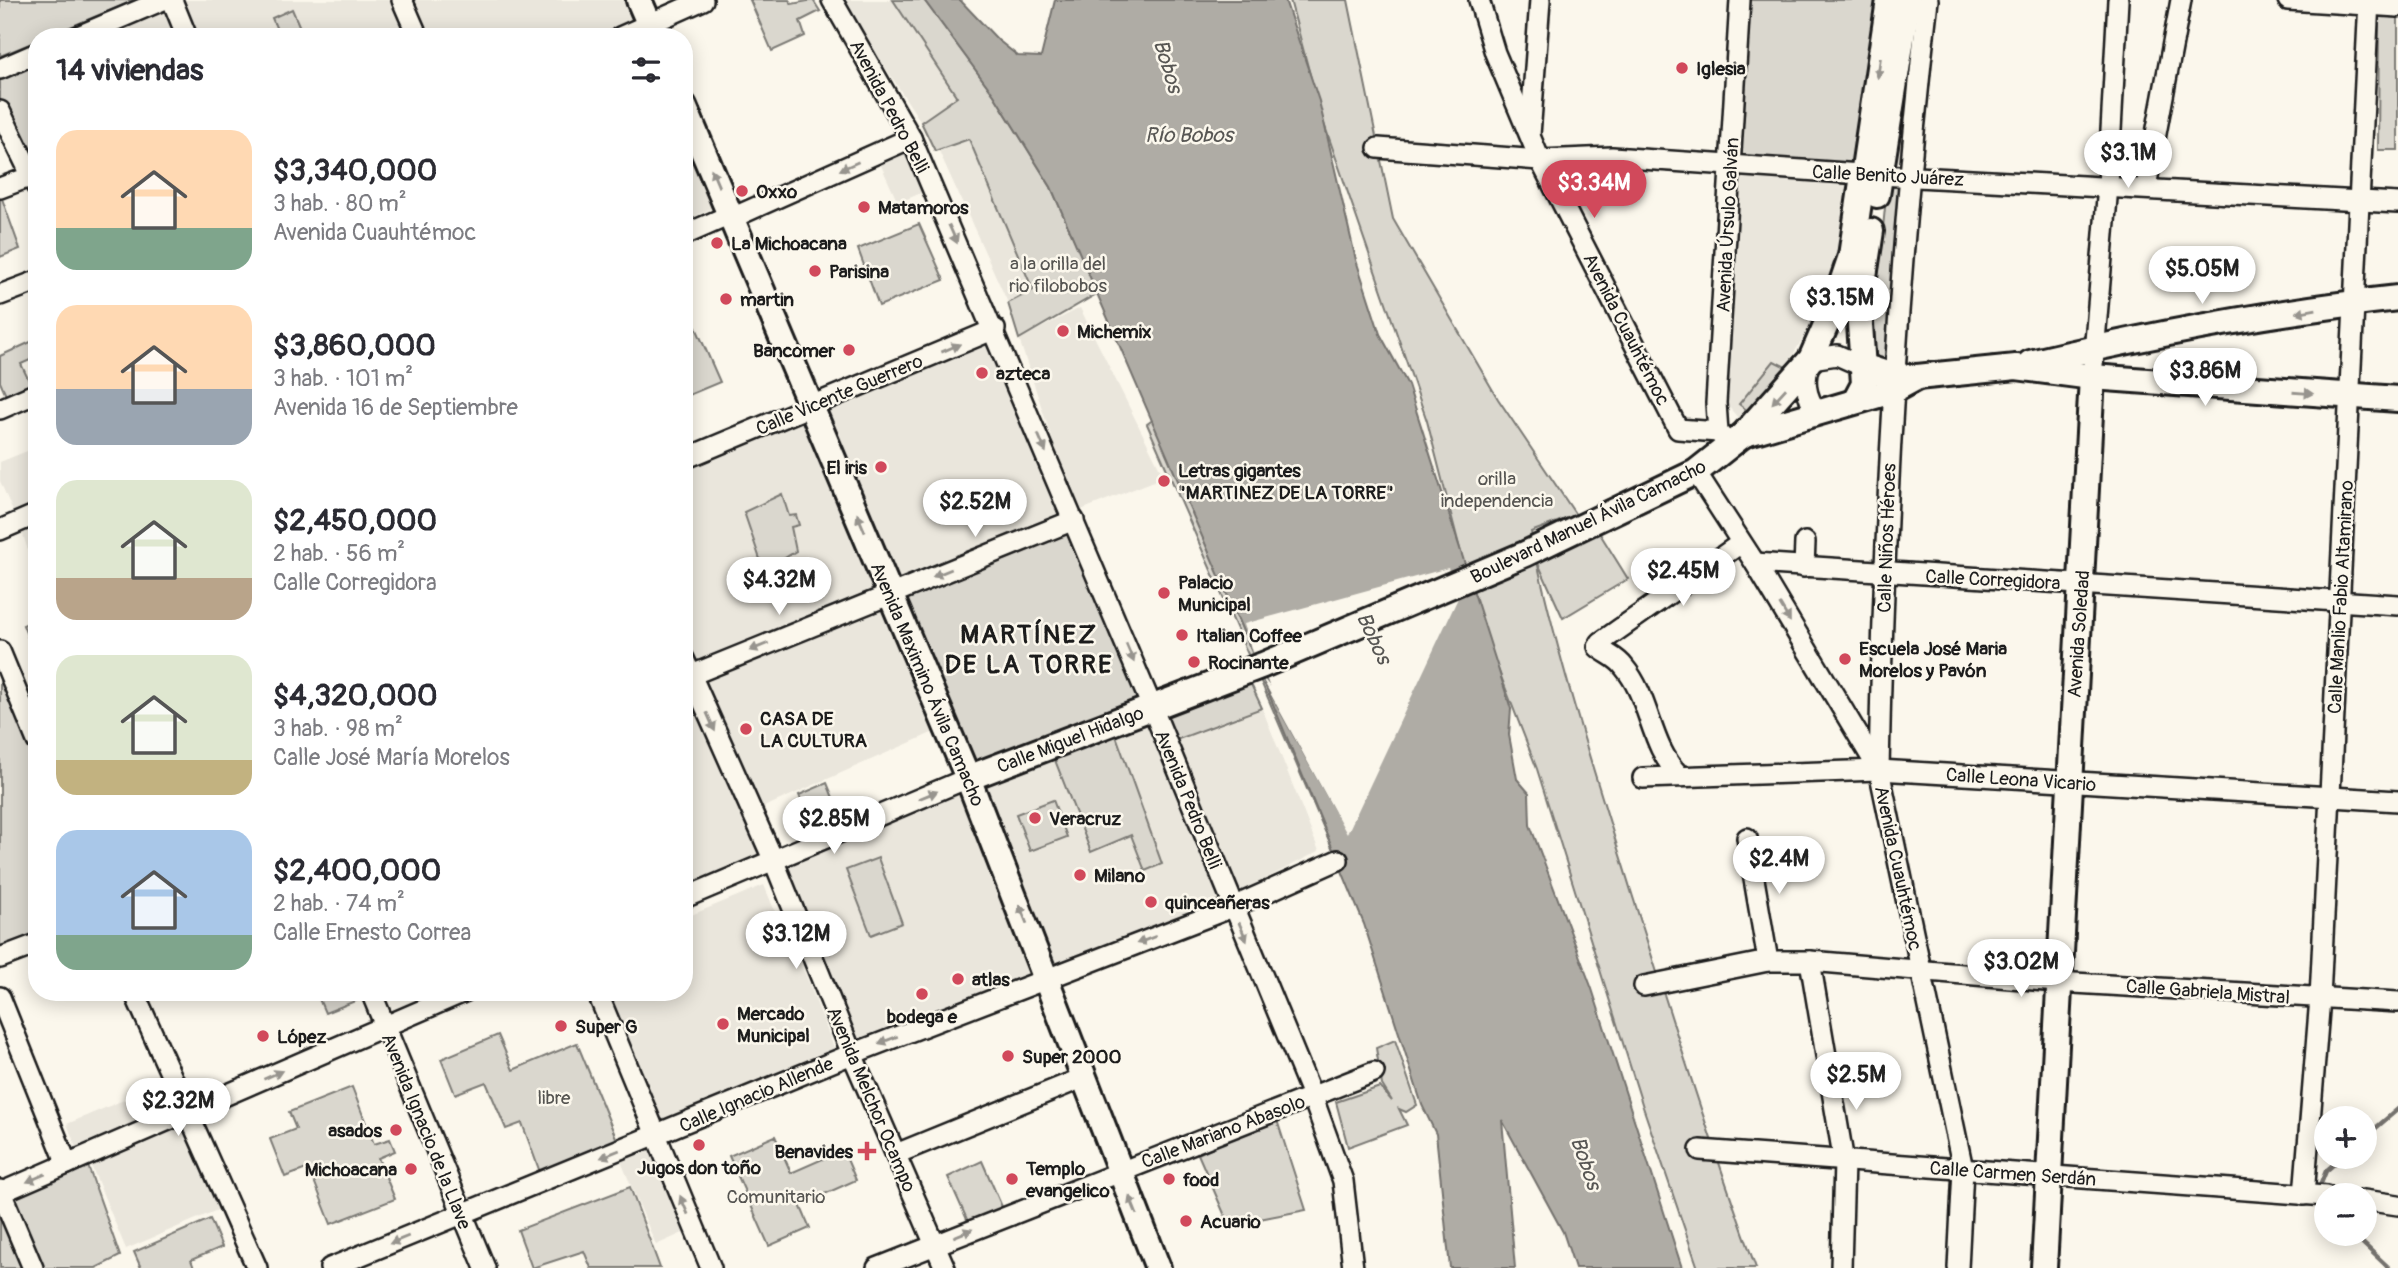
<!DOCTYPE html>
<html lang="es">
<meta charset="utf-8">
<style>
:root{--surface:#fff;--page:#f2f2f3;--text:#2b2b33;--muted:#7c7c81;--accent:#d1495b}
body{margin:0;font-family:Pangolin,sans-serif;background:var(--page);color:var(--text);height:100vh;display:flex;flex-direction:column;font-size:26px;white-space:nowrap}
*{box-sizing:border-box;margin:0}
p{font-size:23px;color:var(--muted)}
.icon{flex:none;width:38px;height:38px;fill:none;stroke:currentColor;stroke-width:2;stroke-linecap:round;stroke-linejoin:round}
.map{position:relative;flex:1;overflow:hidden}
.details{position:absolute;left:28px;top:28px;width:665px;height:973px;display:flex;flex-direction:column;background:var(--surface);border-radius:28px;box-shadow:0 4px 18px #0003}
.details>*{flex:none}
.fabs{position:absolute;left:2314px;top:1106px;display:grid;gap:14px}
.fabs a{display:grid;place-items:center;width:63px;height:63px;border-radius:50%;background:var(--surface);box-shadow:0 4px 18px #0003;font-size:35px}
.price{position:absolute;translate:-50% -60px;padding:0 16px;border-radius:24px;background:#fff;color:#222;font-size:23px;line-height:46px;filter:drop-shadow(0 2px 4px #0008)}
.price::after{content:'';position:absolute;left:50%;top:42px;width:21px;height:16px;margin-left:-10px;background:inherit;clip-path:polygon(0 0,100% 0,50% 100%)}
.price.active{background:var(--accent);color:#fff}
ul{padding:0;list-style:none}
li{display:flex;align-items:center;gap:21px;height:175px;padding:0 28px}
li span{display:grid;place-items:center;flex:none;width:196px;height:140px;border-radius:21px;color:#555}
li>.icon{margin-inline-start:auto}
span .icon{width:84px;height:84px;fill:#fffc;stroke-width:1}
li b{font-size:30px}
h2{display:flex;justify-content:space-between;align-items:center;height:84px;padding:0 28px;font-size:30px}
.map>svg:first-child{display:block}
.built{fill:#eae6dc}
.green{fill:#dad7ce;stroke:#7b7a75;stroke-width:2}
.water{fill:#afaca5;stroke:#74726e;stroke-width:2}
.pier{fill:#fbf7ec}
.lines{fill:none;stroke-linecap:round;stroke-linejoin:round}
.stream{stroke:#74726e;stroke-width:4.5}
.minor-casing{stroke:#1c1c1c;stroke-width:24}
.major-casing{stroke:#1c1c1c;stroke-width:30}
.minor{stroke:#fbf7ec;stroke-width:19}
.major{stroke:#fbf7ec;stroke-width:24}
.oneway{fill:#97948e}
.poi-dot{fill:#d1495b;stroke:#fbf7ec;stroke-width:2.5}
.labels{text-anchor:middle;stroke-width:5;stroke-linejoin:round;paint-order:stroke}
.poi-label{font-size:19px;font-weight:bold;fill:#1c1c1c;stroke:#fbf7ec;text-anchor:start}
.street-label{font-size:19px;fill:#1c1c1c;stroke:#fbf7ec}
.park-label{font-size:19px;fill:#555451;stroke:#fbf7ec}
.water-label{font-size:21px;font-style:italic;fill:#575653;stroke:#fbf7ec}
.district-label{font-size:26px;font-weight:bold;letter-spacing:2px;fill:#1c1c1c;stroke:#fbf7ec}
</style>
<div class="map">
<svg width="2398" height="1268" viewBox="0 0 2398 1268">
<rect width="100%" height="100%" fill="#fbf7ec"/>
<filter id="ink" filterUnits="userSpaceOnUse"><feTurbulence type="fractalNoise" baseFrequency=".0143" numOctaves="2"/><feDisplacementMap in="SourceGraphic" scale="14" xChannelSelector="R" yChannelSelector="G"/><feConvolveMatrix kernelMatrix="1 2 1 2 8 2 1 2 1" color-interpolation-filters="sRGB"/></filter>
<g filter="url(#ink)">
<g class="built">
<path d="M181,0H394L410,37H190Z"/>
<path d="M408,0H632L641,20L603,37H423Z"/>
<path d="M841,0H893L957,98L921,122Z"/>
<path d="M163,5L177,37H90Z"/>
<path d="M684,128L719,205L684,221Z"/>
<path d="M968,139L1033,291L1008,303L939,151Z"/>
<path d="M913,149L930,189L898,203L879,161Z"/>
<path d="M1735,171L1860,177L1832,290L1791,358L1744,425L1722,399Z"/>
<path d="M1080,308L1164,477L1076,512L1019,339Z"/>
<path d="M991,335L1068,519L893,586L821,408Z"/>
<path d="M804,417L877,590L698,672L684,640V462Z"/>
<path d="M37,447V505L14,514L0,481V462Z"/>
<path d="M37,522V580L21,528Z"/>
<path d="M888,600L943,728L755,811L699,684Z"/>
<path d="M684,683L764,856L684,892Z"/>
<path d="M1262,708L1319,851L1234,895L1176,740Z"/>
<path d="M1152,711L1229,903L1051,972L975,781Z"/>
<path d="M968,785L1040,974L856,1048L779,862Z"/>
<path d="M764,885L781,926L786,925L837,1055L665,1126L610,992H684V918Z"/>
<path d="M171,1080L180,1103L76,1147L67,1124Z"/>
<path d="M185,1122L222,1208L126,1249L90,1163Z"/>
<path d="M649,1146L685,1232L656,1245L620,1159Z"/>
</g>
<g class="green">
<path d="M0,0H132L133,1L46,37H37V41L0,56Z"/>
<path d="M750,0H789L792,4L813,0L820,11L800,21L805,36L772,51Z"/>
<path d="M893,0H924L994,95L1051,187L1098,293L1019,339L1008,303L1033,290L969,139L935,151L921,122L957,97Z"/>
<path d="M1290,0H1348L1393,219L1498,399L1576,515L1531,532L1536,557L1597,529L1628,579L1563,618L1537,561C1562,674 1598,784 1632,894C1672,1019 1711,1145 1756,1268H1698L1643,1107L1537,769L1477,615L1427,421L1320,112Z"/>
<path d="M1742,0H1882L1860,170L1739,164Z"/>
<path d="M292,9L304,37H280L272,18Z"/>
<path d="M2379,16L2398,17V150H2378Z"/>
<path d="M37,58V179L0,101V73Z"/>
<path d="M1888,177H1906L1898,363L1870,360Z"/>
<path d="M0,193L20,249L0,257Z"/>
<path d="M919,224L944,280L879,306L858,249Z"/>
<path d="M684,300L720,382L684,397Z"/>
<path d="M35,340L37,357L21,364L33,389L8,400L0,382V356Z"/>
<path d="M1774,361L1788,368L1753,415L1739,404Z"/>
<path d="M1154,419L1252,652L1250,659L1147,424Z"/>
<path d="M782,494L789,516L796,515L799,525L791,527L796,551L764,571L744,512Z"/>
<path d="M1074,521L1148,701L969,775L895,595Z"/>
<path d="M37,619V661L23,625Z"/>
<path d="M0,645L37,736V936L0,946Z"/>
<path d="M1264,675L1337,859L1259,677Z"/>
<path d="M1249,680L1262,708L1176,740L1166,714Z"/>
<path d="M1114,730L1162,864L1145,871L1131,835L1091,852L1053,755Z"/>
<path d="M827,783L843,822L815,834L799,795Z"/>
<path d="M1053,800L1067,837L1030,851L1016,814Z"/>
<path d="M878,858L902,923L871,935L846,870Z"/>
<path d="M316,992H367L368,996L325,1013Z"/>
<path d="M498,1035L513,1070L577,1043L617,1140L541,1175L522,1123L506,1129L486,1082L455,1094L441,1059Z"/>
<path d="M1395,1040L1417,1105L1406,1112L1399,1109L1407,1125L1348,1147L1336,1102L1380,1087L1392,1101L1382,1085L1376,1048Z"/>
<path d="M352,1087L374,1144L390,1139L395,1151L378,1158L395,1199L331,1224L309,1168L285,1177L270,1139L296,1129L289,1112Z"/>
<path d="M1276,1117L1306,1210L1229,1225L1198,1154Z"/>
<path d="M775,1136L791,1173L843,1150L856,1180L800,1205L810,1228L769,1246L729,1156Z"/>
<path d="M982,1161L1003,1209L969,1224L948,1177Z"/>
<path d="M88,1166L120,1256L96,1268H40L7,1197Z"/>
<path d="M630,1187L660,1268H591L584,1251L532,1268L518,1230Z"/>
<path d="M0,1204L26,1268H0Z"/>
<path d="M210,1219L222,1247L191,1260L194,1268H141L134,1252Z"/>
</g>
<path class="water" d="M924,0H960L998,40L1018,56L1041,57L1055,0H1285L1319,101L1356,260L1380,334L1408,385L1511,709L1509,735L1517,779L1529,793L1530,825L1592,989L1682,1268H1575L1563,1232L1502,1120L1515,1268H1450L1436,1134L1422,1105L1364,924L1263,680L1336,812L1246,628L1252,652L1051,187L994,95Z"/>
<path class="pier" d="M1448,568L1459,596L1347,834L1263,680L1262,677L1272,689L1255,654L1253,656L1244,624Z"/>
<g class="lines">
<g class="stream">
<path d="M2364,1138L2398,1109"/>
<path d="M2320,1186L2326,1171L2342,1157"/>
<path d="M2353,1234L2389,1268"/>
</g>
<g class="minor-casing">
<g id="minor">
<path d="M172,0L187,37"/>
<path d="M402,0L418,37"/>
<path d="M832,0L911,138L1152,707L1313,1098L1343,1181L1353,1268"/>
<path d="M1479,0L1495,53L1540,160L1678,429L1718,432"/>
<path d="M2288,0L2398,7"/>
<path d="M76,37L163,0"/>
<path d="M620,37L703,0"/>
<path d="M0,69L37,53"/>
<path d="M0,111L37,187"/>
<path d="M1530,135L1540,0"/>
<path d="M1378,148L1540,160L1612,157L1861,174L2398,203"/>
<path d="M2146,187L2181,0"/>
<path d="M0,188L32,176"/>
<path d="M684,235L730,215L741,214L911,138"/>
<path d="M0,295L37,281"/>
<path d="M2092,377L2108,186L2118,0"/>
<path d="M0,409L37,393"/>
<path d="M1817,412C1805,395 1803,379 1811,359L1837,355L1862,366"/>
<path d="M1725,440L1718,432L1716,403L1740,0"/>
<path d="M684,459L995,329"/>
<path d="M1696,472L1755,563L1879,770L1963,1169L1958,1268"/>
<path d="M0,530L37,514"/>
<path d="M1755,563L2398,605"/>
<path d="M1804,567L1805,542"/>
<path d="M0,651L37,741"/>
<path d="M684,659L773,859L852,1054L945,1268"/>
<path d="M684,678L1074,520"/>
<path d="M1879,769C1884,511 1898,256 1928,0"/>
<path d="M1679,775C1649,745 1651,699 1624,667C1617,657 1606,654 1598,647L1601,642L1741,543"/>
<path d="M1643,778L1879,770L2398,801"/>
<path d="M1747,838L1768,961"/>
<path d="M684,898L968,778"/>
<path d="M0,958L37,944"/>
<path d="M1810,961L1844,1162L1841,1268"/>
<path d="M1644,986L1768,961H1810L2057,982L2398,1002"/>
<path d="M134,992L257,1268"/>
<path d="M371,992L485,1268"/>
<path d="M597,992L711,1268"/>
<path d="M0,997L67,1164"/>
<path d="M1700,1150L2326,1196"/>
<path d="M896,1154L1075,1081L1082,1075"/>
<path d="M0,1190L33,1268"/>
<path d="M0,1193L464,992"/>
<path d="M2304,1195L2320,998L2369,0"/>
<path d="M2364,1200L2398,1205"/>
<path d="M330,1268L852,1054L1233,907L1338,860"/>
<path d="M877,1268L1374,1072"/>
</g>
</g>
<g class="major-casing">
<g id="major">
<path d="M639,0L655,37"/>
<path d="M684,106L968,778L1158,1268"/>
<path d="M1877,195L1908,0"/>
<path d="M2030,363C2148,335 2277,311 2398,298"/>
<path d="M1862,366L1893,376L1917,377L2016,367L2092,377L2398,399"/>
<path d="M1855,401L1864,384L1859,309L1871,231"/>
<path d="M1745,434L1892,391L1916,378"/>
<path d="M968,778L1263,665L1525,554L1696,472L1744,434L1811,359L1833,309L1851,256L1889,0"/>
<path d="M2044,1268L2092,377"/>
</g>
</g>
<use href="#minor" class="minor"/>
<use href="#major" class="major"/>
</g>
<defs><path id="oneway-solid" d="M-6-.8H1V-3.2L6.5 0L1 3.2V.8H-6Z" transform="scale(1.75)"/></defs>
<g class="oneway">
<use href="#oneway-solid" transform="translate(1879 68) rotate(98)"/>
<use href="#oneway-solid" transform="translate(849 166) rotate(156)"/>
<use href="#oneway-solid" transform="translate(715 178) rotate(-113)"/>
<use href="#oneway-solid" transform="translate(953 234) rotate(66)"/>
<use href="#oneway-solid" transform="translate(2306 311) rotate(170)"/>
<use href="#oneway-solid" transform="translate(951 348) rotate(-23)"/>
<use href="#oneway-solid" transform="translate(2303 393) rotate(4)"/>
<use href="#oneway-solid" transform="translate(1779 396) rotate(132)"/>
<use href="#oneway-solid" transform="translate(1042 443) rotate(67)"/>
<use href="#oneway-solid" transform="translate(861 523) rotate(-113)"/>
<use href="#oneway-solid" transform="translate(942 573) rotate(158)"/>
<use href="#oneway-solid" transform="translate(1785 613) rotate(59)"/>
<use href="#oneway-solid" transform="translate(759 647) rotate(158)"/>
<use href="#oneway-solid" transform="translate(1130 653) rotate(67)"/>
<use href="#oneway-solid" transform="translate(711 722) rotate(66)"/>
<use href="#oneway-solid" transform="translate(928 795) rotate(-22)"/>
<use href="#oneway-solid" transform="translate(1023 914) rotate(-112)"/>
<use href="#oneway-solid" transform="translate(1243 932) rotate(67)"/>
<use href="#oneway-solid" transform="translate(1146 940) rotate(159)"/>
<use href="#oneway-solid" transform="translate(888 1040) rotate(159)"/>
<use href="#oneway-solid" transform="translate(273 1075) rotate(-24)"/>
<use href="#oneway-solid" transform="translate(610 1154) rotate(158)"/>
<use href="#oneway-solid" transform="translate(36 1178) rotate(157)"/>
<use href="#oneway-solid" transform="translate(684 1205) rotate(-113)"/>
<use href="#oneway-solid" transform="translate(1133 1205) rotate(-112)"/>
<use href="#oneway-solid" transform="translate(963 1233) rotate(-22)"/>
<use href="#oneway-solid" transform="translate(399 1240) rotate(158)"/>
</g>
</g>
<g class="poi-dot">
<circle cx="1682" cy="68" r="7"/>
<circle cx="742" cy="191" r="7"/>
<circle cx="864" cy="207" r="7"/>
<circle cx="717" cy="243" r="7"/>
<circle cx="815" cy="271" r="7"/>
<circle cx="726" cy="299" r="7"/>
<circle cx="1063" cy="331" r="7"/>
<circle cx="849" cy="350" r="7"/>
<circle cx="982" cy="373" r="7"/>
<circle cx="881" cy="467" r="7"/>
<circle cx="1164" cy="481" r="7"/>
<circle cx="1164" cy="593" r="7"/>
<circle cx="1182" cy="635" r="7"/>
<circle cx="1845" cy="659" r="7"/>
<circle cx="1194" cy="662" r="7"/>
<circle cx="746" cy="729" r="7"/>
<circle cx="1035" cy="818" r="7"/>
<circle cx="1080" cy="875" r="7"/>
<circle cx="1151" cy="902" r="7"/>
<circle cx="958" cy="979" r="7"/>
<circle cx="922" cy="994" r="7"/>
<circle cx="723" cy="1024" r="7"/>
<circle cx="561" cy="1026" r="7"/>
<circle cx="263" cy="1036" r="7"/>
<circle cx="1008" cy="1056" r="7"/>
<circle cx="396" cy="1130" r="7"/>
<circle cx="699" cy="1145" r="7"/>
<path d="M863.5 1140.5h7v7h7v7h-7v7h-7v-7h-7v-7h7z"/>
<circle cx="411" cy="1169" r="7"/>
<circle cx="1012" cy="1179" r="7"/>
<circle cx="1169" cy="1179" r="7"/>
<circle cx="1186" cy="1221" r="7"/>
</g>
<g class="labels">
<g class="poi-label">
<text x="1696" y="75">Iglesia</text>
<text x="756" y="198">Oxxo</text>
<text x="878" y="214">Matamoros</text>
<text x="731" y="250">La Michoacana</text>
<text x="829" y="278">Parisina</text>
<text x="740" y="306">martin</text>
<text x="1077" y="338">Michemix</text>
<text x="835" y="357" text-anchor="end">Bancomer</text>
<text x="996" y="380">azteca</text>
<text x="867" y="474" text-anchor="end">El iris</text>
<text x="1178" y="477">Letras gigantes<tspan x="1178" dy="22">"MARTINEZ DE LA TORRE"</tspan></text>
<text x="1178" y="589">Palacio<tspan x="1178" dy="22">Municipal</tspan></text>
<text x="1196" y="642">Italian Coffee</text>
<text x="1859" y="655">Escuela José Maria<tspan x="1859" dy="22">Morelos y Pavón</tspan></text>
<text x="1208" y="669">Rocinante</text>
<text x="760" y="725">CASA DE<tspan x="760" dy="22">LA CULTURA</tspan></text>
<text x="1049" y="825">Veracruz</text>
<text x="1094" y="882">Milano</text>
<text x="1165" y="909">quinceañeras</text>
<text x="972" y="986">atlas</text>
<text x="737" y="1020">Mercado<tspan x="737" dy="22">Municipal</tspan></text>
<text x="922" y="1023" text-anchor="middle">bodega e</text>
<text x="575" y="1033">Super G</text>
<text x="277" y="1043">López</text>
<text x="1022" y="1063">Super 2000</text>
<text x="382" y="1137" text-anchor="end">asados</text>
<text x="853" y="1158" text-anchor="end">Benavides</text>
<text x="699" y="1174" text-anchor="middle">Jugos don toño</text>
<text x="1026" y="1175">Templo<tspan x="1026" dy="22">evangelico</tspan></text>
<text x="397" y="1176" text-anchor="end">Michoacana</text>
<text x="1183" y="1186">food</text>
<text x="1200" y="1228">Acuario</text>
</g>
<g class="street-label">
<text transform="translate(890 106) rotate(62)" y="7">Avenida Pedro Belli</text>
<text transform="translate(1888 175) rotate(3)" y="7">Calle Benito Juárez</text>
<text transform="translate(1727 225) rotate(-87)" y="7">Avenida Úrsulo Galván</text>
<text transform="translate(1627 329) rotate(63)" y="7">Avenida Cuauhtémoc</text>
<text transform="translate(839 394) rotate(-23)" y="7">Calle Vicente Guerrero</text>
<text transform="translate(1588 521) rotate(-26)" y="7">Boulevard Manuel Ávila Camacho</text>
<text transform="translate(1886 538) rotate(-88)" y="7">Calle Niños Héroes</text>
<text transform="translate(1993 579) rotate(3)" y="7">Calle Corregidora</text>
<text transform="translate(2340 597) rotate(-87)" y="7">Calle Manlio Fabio Altamirano</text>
<text transform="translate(2078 634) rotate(-86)" y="7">Avenida Soledad</text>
<text transform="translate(928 684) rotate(67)" y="7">Avenida Maximino Ávila Camacho</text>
<text transform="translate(1070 739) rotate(-21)" y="7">Calle Miguel Hidalgo</text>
<text transform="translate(2021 779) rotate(4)" y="7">Calle Leona Vicario</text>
<text transform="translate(1189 799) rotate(68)" y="7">Avenida Pedro Belli</text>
<text transform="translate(1899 868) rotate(78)" y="7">Avenida Cuauhtémoc</text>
<text transform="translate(2208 991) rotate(4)" y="7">Calle Gabriela Mistral</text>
<text transform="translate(756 1094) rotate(-23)" y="7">Calle Ignacio Allende</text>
<text transform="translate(872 1099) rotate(67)" y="7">Avenida Melchor Ocampo</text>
<text transform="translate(427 1131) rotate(68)" y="7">Avenida Ignacio de la Llave</text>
<text transform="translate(1223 1131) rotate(-21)" y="7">Calle Mariano Abasolo</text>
<text transform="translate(2013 1173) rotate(4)" y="7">Calle Carmen Serdán</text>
</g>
<g class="park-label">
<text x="1058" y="270">a la orilla del<tspan x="1058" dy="22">rio filobobos</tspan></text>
<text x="1497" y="485">orilla<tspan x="1497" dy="22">independencia</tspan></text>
<text x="554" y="1104">libre</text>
<text x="776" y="1203">Comunitario</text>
</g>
<g class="water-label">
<text transform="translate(1168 66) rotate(73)" y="7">Bobos</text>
<text x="1189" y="142">Río Bobos</text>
<text transform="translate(1374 638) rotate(65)" y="7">Bobos</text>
<text transform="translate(1586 1163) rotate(71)" y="7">Bobos</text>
</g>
<g class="district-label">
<text x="1029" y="643">MARTÍNEZ<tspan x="1029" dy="30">DE LA TORRE</tspan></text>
</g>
</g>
</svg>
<div class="fabs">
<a>+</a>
<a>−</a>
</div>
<b class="price" style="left:2128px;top:190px">$3.1M</b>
<b class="price active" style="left:1594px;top:220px">$3.34M</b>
<b class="price" style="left:2202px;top:306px">$5.05M</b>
<b class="price" style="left:1840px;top:335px">$3.15M</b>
<b class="price" style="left:2205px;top:408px">$3.86M</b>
<b class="price" style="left:975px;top:539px">$2.52M</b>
<b class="price" style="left:1683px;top:608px">$2.45M</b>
<b class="price" style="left:779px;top:617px">$4.32M</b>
<b class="price" style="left:834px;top:856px">$2.85M</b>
<b class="price" style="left:1779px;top:896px">$2.4M</b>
<b class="price" style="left:796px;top:971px">$3.12M</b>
<b class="price" style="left:2021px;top:999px">$3.02M</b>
<b class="price" style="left:1856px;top:1112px">$2.5M</b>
<b class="price" style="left:178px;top:1138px">$2.32M</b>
<section class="details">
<h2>14 viviendas<svg class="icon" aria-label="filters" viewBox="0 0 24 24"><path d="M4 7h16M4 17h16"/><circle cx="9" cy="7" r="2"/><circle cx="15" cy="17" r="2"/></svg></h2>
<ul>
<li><span style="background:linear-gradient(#ffd9b3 70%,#7fa58c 0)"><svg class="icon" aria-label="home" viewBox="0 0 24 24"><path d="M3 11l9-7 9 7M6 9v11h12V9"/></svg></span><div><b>$3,340,000</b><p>3 hab. · 80 m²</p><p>Avenida Cuauhtémoc</p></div></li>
<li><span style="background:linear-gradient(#ffd9b3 60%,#9aa5b1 0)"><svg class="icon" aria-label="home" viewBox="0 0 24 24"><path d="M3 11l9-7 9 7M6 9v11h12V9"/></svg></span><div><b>$3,860,000</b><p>3 hab. · 101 m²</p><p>Avenida 16 de Septiembre</p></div></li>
<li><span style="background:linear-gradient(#dfe7d0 70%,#b9a48a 0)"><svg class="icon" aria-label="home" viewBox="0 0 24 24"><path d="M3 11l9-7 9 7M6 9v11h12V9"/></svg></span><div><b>$2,450,000</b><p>2 hab. · 56 m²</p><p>Calle Corregidora</p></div></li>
<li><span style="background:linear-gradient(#dfe7d0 75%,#c2b280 0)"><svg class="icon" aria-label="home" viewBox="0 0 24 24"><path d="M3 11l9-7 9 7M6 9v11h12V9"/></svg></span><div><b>$4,320,000</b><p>3 hab. · 98 m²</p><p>Calle José María Morelos</p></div></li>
<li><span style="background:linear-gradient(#a9c7e8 75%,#7fa58c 0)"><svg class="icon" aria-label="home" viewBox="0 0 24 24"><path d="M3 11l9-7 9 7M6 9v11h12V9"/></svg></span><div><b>$2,400,000</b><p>2 hab. · 74 m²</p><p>Calle Ernesto Correa</p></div></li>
</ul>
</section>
</div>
